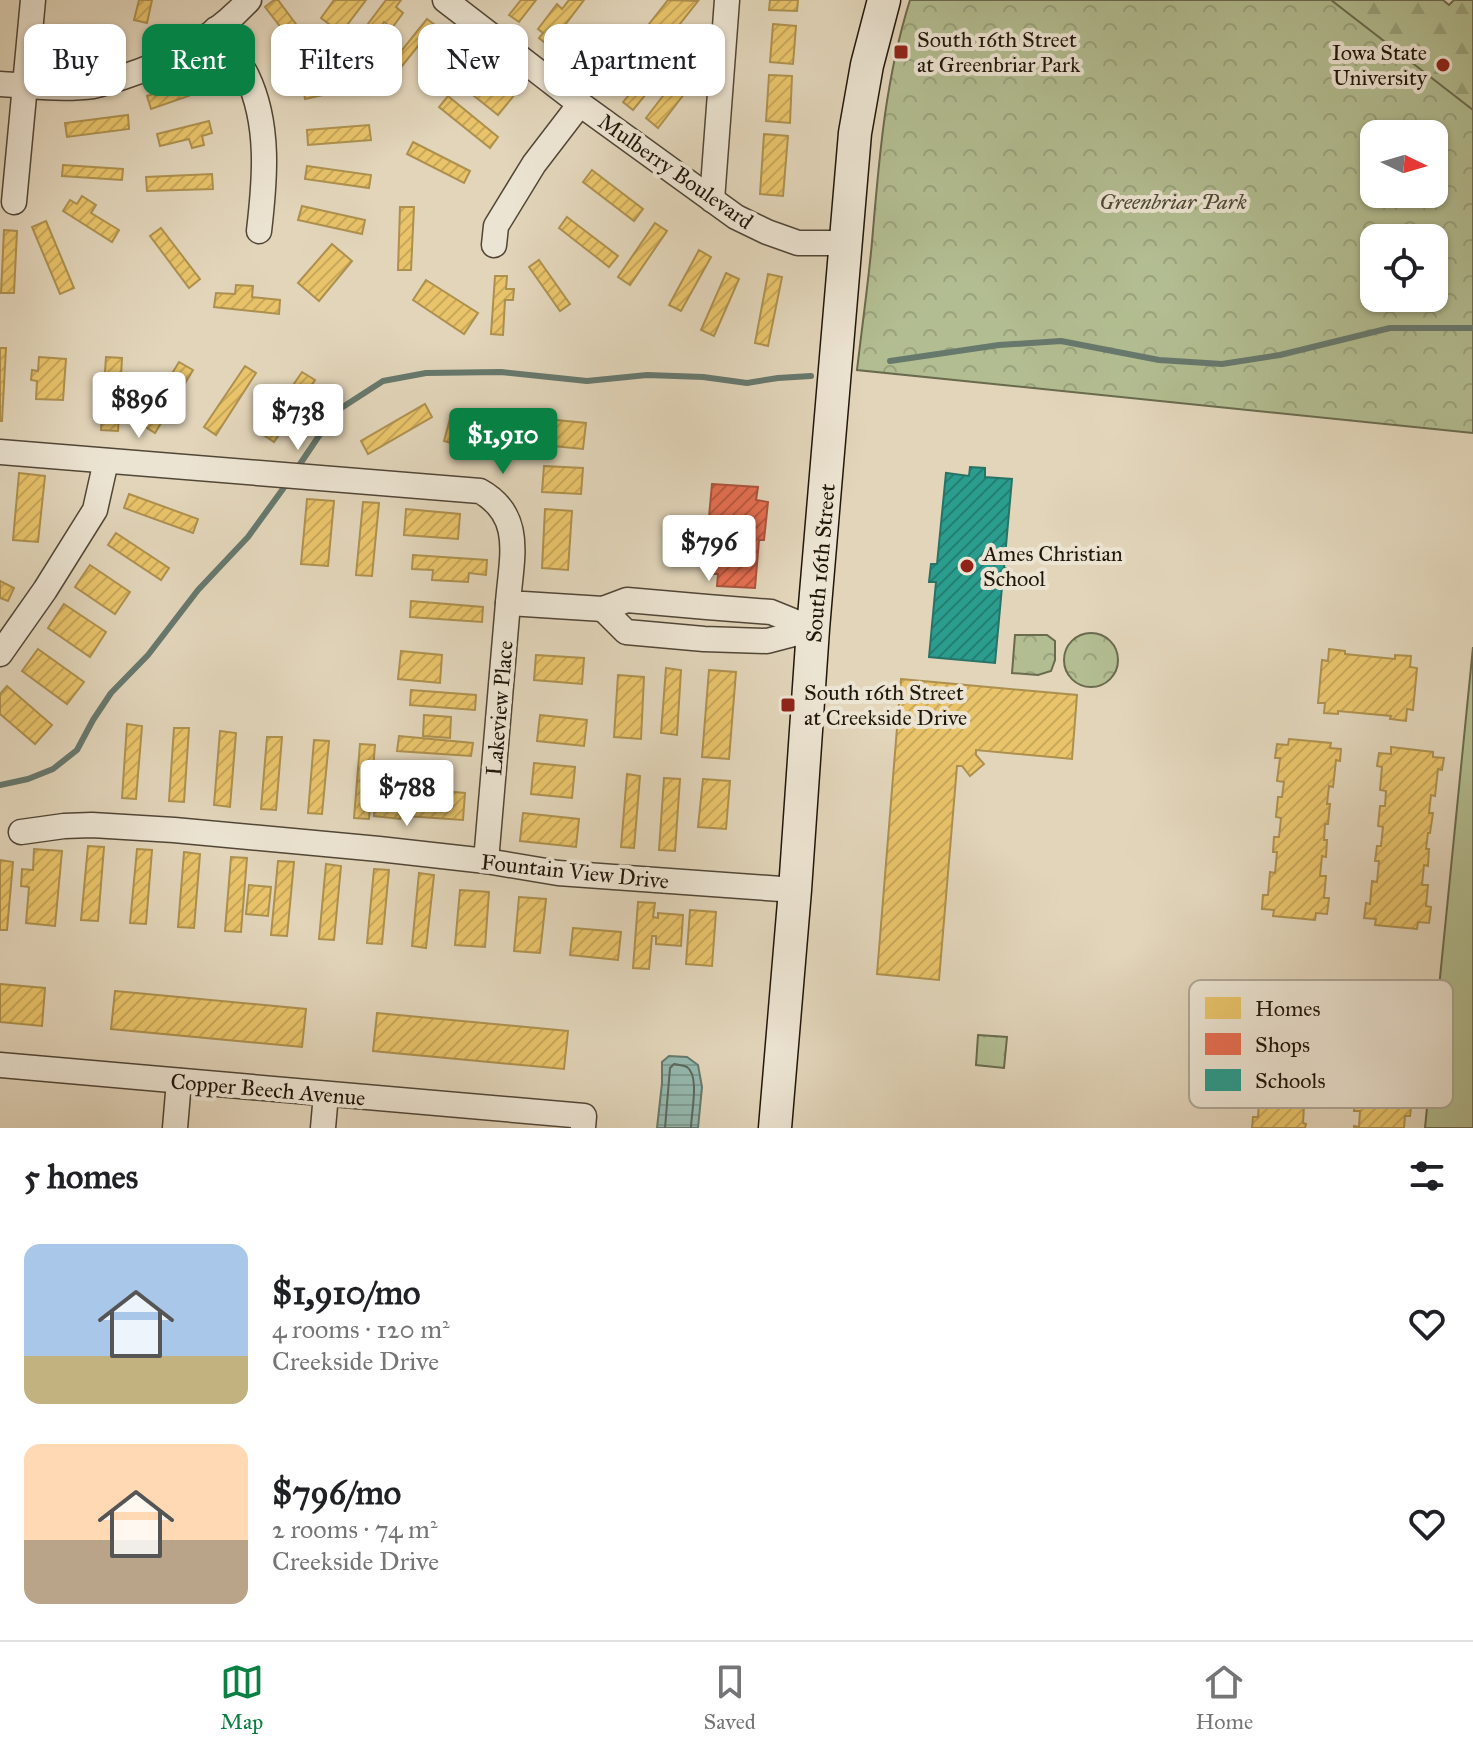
<!DOCTYPE html>
<meta charset="utf-8">
<style>
:root{--surface:#fff;--page:#f2f2f2;--text:#202124;--muted:#757577;--line:#e0e0e0;--accent:#0b8043}
body{margin:0;font-family:"IM FELL Great Primer",serif;background:var(--page);color:var(--text);height:100vh;display:flex;flex-direction:column;font-size:30px;white-space:nowrap}
*{box-sizing:border-box;margin:0}
p{font-size:26px;color:var(--muted)}
.icon{flex:none;width:44px;height:44px;fill:none;stroke:currentColor;stroke-width:2;stroke-linecap:round;stroke-linejoin:round}
.map{position:relative;height:1128px;overflow:hidden}
.panel{display:flex;flex-direction:column;background:var(--surface);flex:1}
.panel>*{flex:none}
.top-card{position:absolute;left:24px;top:24px;width:800px;height:72px;display:flex;gap:16px}
.needle{width:52px;rotate:95deg}
.tools{position:absolute;left:1360px;top:120px;display:grid;gap:16px}
.tools a{display:grid;place-items:center;width:88px;height:88px;border-radius:16px;background:var(--surface);box-shadow:0 2px 6px #0004;font-size:40px}
.price{position:absolute;translate:-50% -68px;padding:0 18px;border-radius:8px;background:#fff;color:#222;font-size:26px;line-height:52px;filter:drop-shadow(0 2px 4px #0008)}
.price::after{content:'';position:absolute;left:50%;top:48px;width:24px;height:18px;margin-left:-12px;background:inherit;clip-path:polygon(0 0,100% 0,50% 100%)}
.price.current{background:var(--accent);color:#fff}
ul{padding:0;list-style:none}
li{display:flex;align-items:center;gap:24px;height:200px;padding:0 24px}
li span{display:grid;place-items:center;flex:none;width:224px;height:160px;border-radius:16px;color:#555}
li>.icon{margin-inline-start:auto}
span .icon{width:96px;height:96px;fill:#fffc;stroke-width:1}
li b{font-size:34px}
h2{display:flex;justify-content:space-between;align-items:center;height:96px;padding:0 24px;font-size:34px}
.pill{padding:0 28px;border-radius:16px;background:var(--surface);box-shadow:0 2px 6px #0004;font-size:28px;line-height:72px}
.pill.current{background:var(--accent);color:#fff}
.menu{display:flex;justify-content:space-around;align-items:center;height:112px;border-top:2px solid var(--line);background:var(--surface);font-size:22px;color:var(--muted)}
.menu a{display:grid;justify-items:center;gap:4px}
.menu .current{color:var(--accent)}
.map>svg:first-child{display:block}
.green{fill:#b2bd91;stroke:#6a6a4e;stroke-width:2}
.forest{fill:url(#forest-firs);stroke:#6a6a4e;stroke-width:2}
.park{fill:url(#park-crowns);stroke:#6a6a4e;stroke-width:2;fill-rule:evenodd}
.water{fill:url(#water-rules);stroke:#67786d;stroke-width:2}
.homes{fill:url(#homes-hatch);stroke:#ad904e;stroke-width:2}
.shops{fill:url(#shops-hatch);stroke:#ac543c;stroke-width:2}
.schools{fill:url(#schools-hatch);stroke:#277467;stroke-width:2}
.lines{fill:none;stroke-linecap:round;stroke-linejoin:round}
.shore{stroke:#5b685d;stroke-width:2}
.stream{stroke:#67786d;stroke-width:6}
.minor-casing{stroke:#514637;stroke-width:27}
.secondary-casing{stroke:#21160b;stroke-width:35}
.minor{stroke:#ece4d2;stroke-width:24}
.secondary{stroke:#ece4d2;stroke-width:32}
.poi-dot{fill:#8f2418;stroke:#ece4d2;stroke-width:3}
.labels{text-anchor:middle;stroke-width:8;stroke-linejoin:round;paint-order:stroke}
.poi-label{font-size:22px;fill:#21160b;stroke:#ece4d2;text-anchor:start}
.street-label{font-size:22px;fill:#21160b;stroke:#ece4d2}
.park-label{font-size:22px;font-style:italic;fill:#4c4833;stroke:#ece4d2}
.key{fill:#ece4d2;stroke:#afa696;stroke-width:2}
.key-label{font-size:22px;fill:#21160b}
</style>
<div class="map">
<svg width="1473" height="1128" viewBox="0 0 1473 1128">
<defs>
<pattern id="forest-firs" width="22" height="20" patternUnits="userSpaceOnUse" patternTransform="scale(2)"><rect width="22" height="20" fill="#b2bd91"/><path d="M5 1l3.5 6h-7zM16 11l3.5 6h-7z" fill="#99a27c"/></pattern>
<pattern id="park-crowns" width="20" height="18" patternUnits="userSpaceOnUse" patternTransform="scale(2)"><rect width="20" height="18" fill="#b2bd91"/><path d="M2 6a3 3 0 1 1 6 0M12 15a3 3 0 1 1 6 0" fill="none" stroke="#99a27c"/></pattern>
<pattern id="water-rules" width="6" height="5" patternUnits="userSpaceOnUse" patternTransform="scale(2)"><rect width="6" height="5" fill="#95b9af"/><path d="M0 2.5h6" fill="none" stroke="#809e95"/></pattern>
<pattern id="homes-hatch" width="6" height="6" patternUnits="userSpaceOnUse" patternTransform="scale(2)"><rect width="6" height="6" fill="#e9c46a"/><path d="M-1 1l2-2M0 6l6-6M5 7l2-2" fill="none" stroke="#c8a85b"/></pattern>
<pattern id="shops-hatch" width="6" height="6" patternUnits="userSpaceOnUse" patternTransform="scale(2)"><rect width="6" height="6" fill="#e76f51"/><path d="M-1 1l2-2M0 6l6-6M5 7l2-2" fill="none" stroke="#bb5a41"/></pattern>
<pattern id="schools-hatch" width="6" height="6" patternUnits="userSpaceOnUse" patternTransform="scale(2)"><rect width="6" height="6" fill="#2a9d8f"/><path d="M-1 1l2-2M0 6l6-6M5 7l2-2" fill="none" stroke="#247f73"/></pattern>
</defs>
<rect width="100%" height="100%" fill="#e2d5ba"/>
<filter id="stains"><feTurbulence type="fractalNoise" baseFrequency=".0025" numOctaves="4"/><feColorMatrix values="0 0 0 0 .2 0 0 0 0 .09 0 0 0 0 .02 0 0 0 .5 -.17"/></filter>
<radialGradient id="worn" r=".72"><stop offset=".6" stop-color="#630" stop-opacity="0"/><stop offset="1" stop-color="#630" stop-opacity=".3"/></radialGradient>
<path class="green" d="M1473,647V1128H1425Z"/>
<path class="forest" d="M1165,0H1443L1449,5L1454,0H1473V218L1434,134H1374Z"/>
<g class="park">
<path d="M910,0H1331L1473,110V433L857,370C862,327 868,285 872,242C879,159 885,80 910,0ZM1434,134V194H1374V134ZM1434,238V298H1374V238Z"/>
<circle cx="1091" cy="660" r="27"/>
<path d="M1015,635H1047L1055,641V660L1051,671L1038,675L1012,673Z"/>
<path d="M978,1035L1007,1037L1004,1068L976,1065Z"/>
</g>
<path class="water" d="M669,1056L687,1057L698,1065L702,1087L698,1128H657L662,1083V1062Z"/>
<g class="homes">
<path d="M139,0H152L147,23L134,20Z"/>
<path d="M274,0H278L313,47L303,56L265,7Z"/>
<path d="M334,0H366L341,33L321,18Z"/>
<path d="M386,0H401L396,7L403,13L392,28L384,22L365,48L355,41Z"/>
<path d="M521,0H536L519,22L509,15Z"/>
<path d="M569,0H584L549,46L539,38L543,33L538,29L557,4L562,9Z"/>
<path d="M668,0L698,1L668,39L649,24Z"/>
<path d="M770,0H798L797,11L769,10Z"/>
<path d="M427,19L435,25L398,71L390,65Z"/>
<path d="M773,24L796,26L793,64L770,62Z"/>
<path d="M119,30L120,43L56,50L55,37Z"/>
<path d="M594,30L603,36L578,68L570,61Z"/>
<path d="M633,40L642,48L609,91L600,84Z"/>
<path d="M658,60L668,67L633,110L623,102Z"/>
<path d="M475,62L516,93L498,115L458,83Z"/>
<path d="M686,66L698,76L658,128L646,118Z"/>
<path d="M356,74L359,87L305,99L303,86Z"/>
<path d="M769,75L792,76L790,123L766,121Z"/>
<path d="M187,76L189,82L199,79L203,91L151,109L147,96L179,85L177,80Z"/>
<path d="M448,96L498,137L490,148L439,107Z"/>
<path d="M128,115L129,129L67,137L65,123Z"/>
<path d="M209,121L212,133L202,136L204,145L192,148L189,139L160,146L157,134Z"/>
<path d="M369,125L371,140L308,145L307,130Z"/>
<path d="M764,134L788,136L783,196L760,194Z"/>
<path d="M413,142L470,171L464,183L407,154Z"/>
<path d="M63,165L123,169L122,180L62,176Z"/>
<path d="M307,166L371,175L369,188L305,179Z"/>
<path d="M592,170L643,209L634,221L583,182Z"/>
<path d="M212,174L213,189L147,191L146,177Z"/>
<path d="M82,196L96,205L91,213L119,230L112,242L63,211L70,200L77,204Z"/>
<path d="M302,206L365,220L362,234L298,220Z"/>
<path d="M400,207H414L411,270H398Z"/>
<path d="M567,217L618,256L609,267L559,228Z"/>
<path d="M46,221L74,288L60,294L32,227Z"/>
<path d="M655,223L667,231L630,285L618,277Z"/>
<path d="M161,228L200,279L189,288L150,236Z"/>
<path d="M4,230L17,231L14,293H1Z"/>
<path d="M332,244L352,261L319,301L298,283Z"/>
<path d="M699,250L711,257L681,311L669,305Z"/>
<path d="M539,260L570,304L560,311L529,267Z"/>
<path d="M726,273L739,279L714,336L701,330Z"/>
<path d="M768,274L782,277L768,346L755,343Z"/>
<path d="M495,276H507L506,289H514L513,300H505L503,335L491,334Z"/>
<path d="M426,280L478,313L464,334L413,300Z"/>
<path d="M236,285L253,286L252,297L280,300L279,314L214,307L216,293L235,294Z"/>
<path d="M0,348H6L2,421H0Z"/>
<path d="M39,357L66,359L63,400L36,399L37,381L31,380L32,370L38,371Z"/>
<path d="M106,357L122,358L118,431L101,430Z"/>
<path d="M179,362L193,370L155,433L141,424Z"/>
<path d="M245,366L256,373L216,435L204,427Z"/>
<path d="M302,372L315,380L274,442L262,434L274,415L267,411L271,404L269,402L272,398L281,403Z"/>
<path d="M425,404L432,417L368,454L361,441Z"/>
<path d="M451,415L489,426L481,451L444,441Z"/>
<path d="M546,419L586,423L583,449L533,444L535,430L545,431Z"/>
<path d="M544,466L583,468L581,494L542,492Z"/>
<path d="M19,473L45,476L38,542L13,540Z"/>
<path d="M129,494L198,519L193,533L124,508Z"/>
<path d="M307,499L334,501L328,566L301,564Z"/>
<path d="M363,502L379,503L372,576L356,575Z"/>
<path d="M406,509L460,514L458,539L404,535Z"/>
<path d="M545,509L572,511L568,570L542,568Z"/>
<path d="M116,533L169,568L161,580L108,545Z"/>
<path d="M413,555L487,560L486,575L469,573L468,582L432,580L433,570L412,569Z"/>
<path d="M90,565L130,592L115,614L75,587Z"/>
<path d="M0,581L14,588L8,601L0,598Z"/>
<path d="M411,601L483,607L482,622L410,617Z"/>
<path d="M64,604L106,632L90,657L48,628Z"/>
<path d="M38,649L84,682L67,704L22,671Z"/>
<path d="M1329,649L1345,651V654L1395,659V655L1411,656L1410,667L1417,668L1413,710L1407,709L1406,721L1390,719L1391,716L1338,711V714L1324,713L1325,703H1318L1322,660L1328,661Z"/>
<path d="M401,651L442,655L440,683L398,679Z"/>
<path d="M536,655L584,658L582,684L534,680Z"/>
<path d="M666,668L681,670L677,735L661,733Z"/>
<path d="M709,670L736,672L729,759L702,757Z"/>
<path d="M618,675L644,677L641,739L614,737Z"/>
<path d="M901,679L1077,695L1072,759L976,750V755L984,764L970,776L962,766H957L939,980L877,974Z"/>
<path d="M7,686L52,725L35,744L0,714V694Z"/>
<path d="M411,690L476,695L475,710L410,705Z"/>
<path d="M424,715L451,717L450,738L423,736Z"/>
<path d="M540,715L587,720L584,746L537,741Z"/>
<path d="M127,724L142,726L136,799L122,798Z"/>
<path d="M174,728H189L184,802L169,801Z"/>
<path d="M220,731L236,733L230,807L214,805Z"/>
<path d="M399,736L473,743L471,756L397,751Z"/>
<path d="M267,737H282L276,810L261,809Z"/>
<path d="M1289,739L1331,743L1330,748L1341,749L1340,761L1336,760L1333,787L1329,786L1327,804H1330L1328,824H1325L1324,840H1327L1326,857L1322,856L1320,876H1326L1324,898H1329L1327,914L1316,913L1315,920L1273,916L1274,910L1262,909L1263,895H1268L1270,872L1275,873L1277,852H1273L1274,837H1279L1281,818L1276,817L1278,797H1282L1284,782L1277,781L1280,758H1275L1277,744L1288,745Z"/>
<path d="M314,740L329,741L322,814L308,813Z"/>
<path d="M360,744L375,745L369,819L354,818Z"/>
<path d="M1391,747L1433,752V757L1444,758L1442,770L1438,769L1435,796L1431,795L1429,813H1433L1430,833H1428L1426,849H1429L1428,866L1424,865L1422,885H1428L1426,906L1431,907L1429,923L1418,922L1417,929L1375,925L1376,919L1364,918L1366,903L1370,904L1372,881L1377,882L1379,861H1375L1377,846H1381L1383,827L1378,826L1380,806H1385L1386,791L1380,790L1382,767L1377,766L1379,753L1391,754Z"/>
<path d="M534,763L575,767L572,798L531,794Z"/>
<path d="M627,774L640,776L634,848L621,847Z"/>
<path d="M664,778L680,779L675,851L659,850Z"/>
<path d="M703,779L730,781L726,829L698,827Z"/>
<path d="M377,785L403,788L400,819L374,816Z"/>
<path d="M408,788L465,793L463,820L406,816Z"/>
<path d="M523,813L579,819L576,847L520,841Z"/>
<path d="M88,846L104,847L98,921L81,920Z"/>
<path d="M34,849L62,851L55,926L26,923L29,887L21,886L22,869L33,870Z"/>
<path d="M137,849L152,850L146,924L130,923Z"/>
<path d="M184,852L200,854L194,928L178,927Z"/>
<path d="M231,857L247,858L241,932L225,931Z"/>
<path d="M0,860L13,862L7,930H0Z"/>
<path d="M278,861L294,862L287,936L271,935Z"/>
<path d="M326,864L341,866L334,940L319,939Z"/>
<path d="M374,869L389,870L382,944L367,943Z"/>
<path d="M419,873L434,875L426,948L412,946Z"/>
<path d="M249,885L271,887L268,916L246,914Z"/>
<path d="M460,890L489,892L485,947L455,945Z"/>
<path d="M519,897L546,899L540,953L514,951Z"/>
<path d="M638,902L655,903L653,917L658,918V913L683,915L681,946L656,944V936H652L649,969L633,968Z"/>
<path d="M690,910L716,912L712,966L686,964Z"/>
<path d="M573,928L621,932L618,960L570,955Z"/>
<path d="M0,984L45,988L42,1026L0,1022Z"/>
<path d="M115,991L306,1009L302,1047L111,1029Z"/>
<path d="M377,1013L568,1031L564,1069L373,1051Z"/>
<path d="M1265,1059L1306,1063V1068L1317,1069L1316,1080H1311L1309,1107L1304,1106L1303,1123L1306,1124L1305,1128H1252L1253,1117H1258L1259,1102L1253,1101L1255,1078L1251,1077L1252,1064L1264,1065Z"/>
<path d="M1366,1068L1407,1072V1077L1418,1078L1417,1090H1413L1410,1116H1405L1404,1128H1354V1126L1359,1127L1360,1111H1354L1356,1087H1352L1353,1073L1365,1074Z"/>
</g>
<path class="shops" d="M712,484L758,487L756,500L768,502L764,540H759L755,588L717,586L718,574H710L714,528H708Z"/>
<path class="schools" d="M970,467L985,468V477L1012,479L1004,568H1010L1008,587H1002L995,663L929,657L936,582H929L931,564H937L946,473L969,476Z"/>
<g class="lines">
<path class="shore" d="M665,1128L670,1068L674,1064C678,1065 683,1065 687,1067C700,1076 691,1114 691,1128"/>
<g class="stream">
<path d="M890,361L999,345L1061,341L1159,360L1222,364L1280,355L1390,328H1473"/>
<path d="M296,470L335,412L383,381L426,373L501,372L587,381L647,375L703,377L747,383L778,378L811,376"/>
<path d="M0,785L28,779L53,769L77,750L93,720L111,693L148,655L198,590L248,537L288,482"/>
</g>
<g class="minor-casing">
<g id="minor">
<path d="M445,0L580,104L736,217L767,232L798,243H847"/>
<path d="M216,29C226,45 239,60 247,76C270,124 265,180 259,231"/>
<path d="M0,84C30,86 63,90 93,86C103,84 113,80 123,77C170,62 215,37 249,0"/>
<path d="M712,200L727,0"/>
<path d="M14,202L33,0"/>
<path d="M494,245L496,226L534,164L580,104"/>
<path d="M0,452L480,491C525,516 511,559 508,603L603,609L627,600L707,607L771,612L813,629"/>
<path d="M603,609L626,632L704,639L767,641L813,629"/>
<path d="M0,654L45,590L95,510L106,461"/>
<path d="M21,832L64,826L92,825L174,830L379,849L486,861L558,873L795,890"/>
<path d="M486,861L508,603"/>
<path d="M0,1065L584,1116L583,1128"/>
<path d="M175,1128L179,1081"/>
<path d="M323,1128L326,1094"/>
</g>
</g>
<g class="secondary-casing">
<path id="secondary" d="M775,1128L795,890L813,629L855,133L867,65L884,0"/>
</g>
<use href="#minor" class="minor"/>
<use href="#secondary" class="secondary"/>
</g>
<g class="poi-dot">
<rect x="893" y="44" width="16" height="16" rx="4"/>
<circle cx="1443" cy="65" r="8"/>
<circle cx="967" cy="566" r="8"/>
<rect x="780" y="697" width="16" height="16" rx="4"/>
</g>
<g class="labels">
<g class="poi-label">
<text x="917" y="47">South 16th Street<tspan x="917" dy="25">at Greenbriar Park</tspan></text>
<text x="1427" y="60" text-anchor="end">Iowa State<tspan x="1427" dy="25">University</tspan></text>
<text x="983" y="561">Ames Christian<tspan x="983" dy="25">School</tspan></text>
<text x="804" y="700">South 16th Street<tspan x="804" dy="25">at Creekside Drive</tspan></text>
</g>
<g class="street-label">
<text transform="translate(676 171) rotate(35)" y="8">Mulberry Boulevard</text>
<text transform="translate(820 563) rotate(-85)" y="8">South 16th Street</text>
<text transform="translate(499 708) rotate(-85)" y="8">Lakeview Place</text>
<text transform="translate(575 871) rotate(6)" y="8">Fountain View Drive</text>
<text transform="translate(268 1089) rotate(5)" y="8">Copper Beech Avenue</text>
</g>
<g class="park-label">
<text x="1173" y="209">Greenbriar Park</text>
</g>
</g>
<rect x="1189" y="980" width="264" height="128" rx="12" class="key"/>
<rect x="1205" y="997" width="36" height="22" fill="#e9c46a"/>
<rect x="1205" y="1033" width="36" height="22" fill="#e76f51"/>
<rect x="1205" y="1069" width="36" height="22" fill="#2a9d8f"/>
<g class="key-label">
<text x="1255" y="1016">Homes</text>
<text x="1255" y="1052">Shops</text>
<text x="1255" y="1088">Schools</text>
</g>
<rect width="100%" height="100%" filter="url(#stains)"/>
<rect width="100%" height="100%" fill="url(#worn)"/>
</svg>
<div class="tools">
<a><svg class="needle" viewBox="-14 -14 28 28"><path d="M0-13l5 13h-10z" fill="#e53935"/><path d="M0 13l5-13h-10z" fill="#757577"/></svg></a>
<a><svg class="icon" aria-label="locate" viewBox="0 0 24 24"><circle cx="12" cy="12" r="6"/><path d="M12 2v4M12 18v4M2 12h4M18 12h4"/></svg></a>
</div>
<b class="price" style="left:139px;top:440px">$896</b>
<b class="price" style="left:298px;top:452px">$738</b>
<b class="price current" style="left:503px;top:476px">$1,910</b>
<b class="price" style="left:709px;top:583px">$796</b>
<b class="price" style="left:407px;top:828px">$788</b>
<div class="top-card">
<a class="pill">Buy</a>
<a class="pill current">Rent</a>
<a class="pill">Filters</a>
<a class="pill">New</a>
<a class="pill">Apartment</a>
</div>
</div>
<section class="panel">
<h2>5 homes<svg class="icon" aria-label="filters" viewBox="0 0 24 24"><path d="M4 7h16M4 17h16"/><circle cx="9" cy="7" r="2"/><circle cx="15" cy="17" r="2"/></svg></h2>
<ul>
<li><span style="background:linear-gradient(#a9c7e8 70%,#c2b280 0)"><svg class="icon" aria-label="home" viewBox="0 0 24 24"><path d="M3 11l9-7 9 7M6 9v11h12V9"/></svg></span><div><b>$1,910/mo</b><p>4 rooms · 120 m²</p><p>Creekside Drive</p></div><svg class="icon" aria-label="heart" viewBox="0 0 24 24"><path d="M12 20l-8-8c-3-5 5-10 8-4 3-6 11-1 8 4z"/></svg></li>
<li><span style="background:linear-gradient(#ffd9b3 60%,#b9a48a 0)"><svg class="icon" aria-label="home" viewBox="0 0 24 24"><path d="M3 11l9-7 9 7M6 9v11h12V9"/></svg></span><div><b>$796/mo</b><p>2 rooms · 74 m²</p><p>Creekside Drive</p></div><svg class="icon" aria-label="heart" viewBox="0 0 24 24"><path d="M12 20l-8-8c-3-5 5-10 8-4 3-6 11-1 8 4z"/></svg></li>
</ul>
</section>
<nav class="menu">
<a class="current"><svg class="icon" aria-label="map" viewBox="0 0 24 24"><path d="M3 6l6-2 6 2 6-2v14l-6 2-6-2-6 2zM9 4v14M15 6v14"/></svg>Map</a>
<a><svg class="icon" aria-label="saved" viewBox="0 0 24 24"><path d="M7 4h10v16l-5-4-5 4z"/></svg>Saved</a>
<a><svg class="icon" aria-label="home" viewBox="0 0 24 24"><path d="M3 11l9-7 9 7M6 9v11h12V9"/></svg>Home</a>
</nav>
